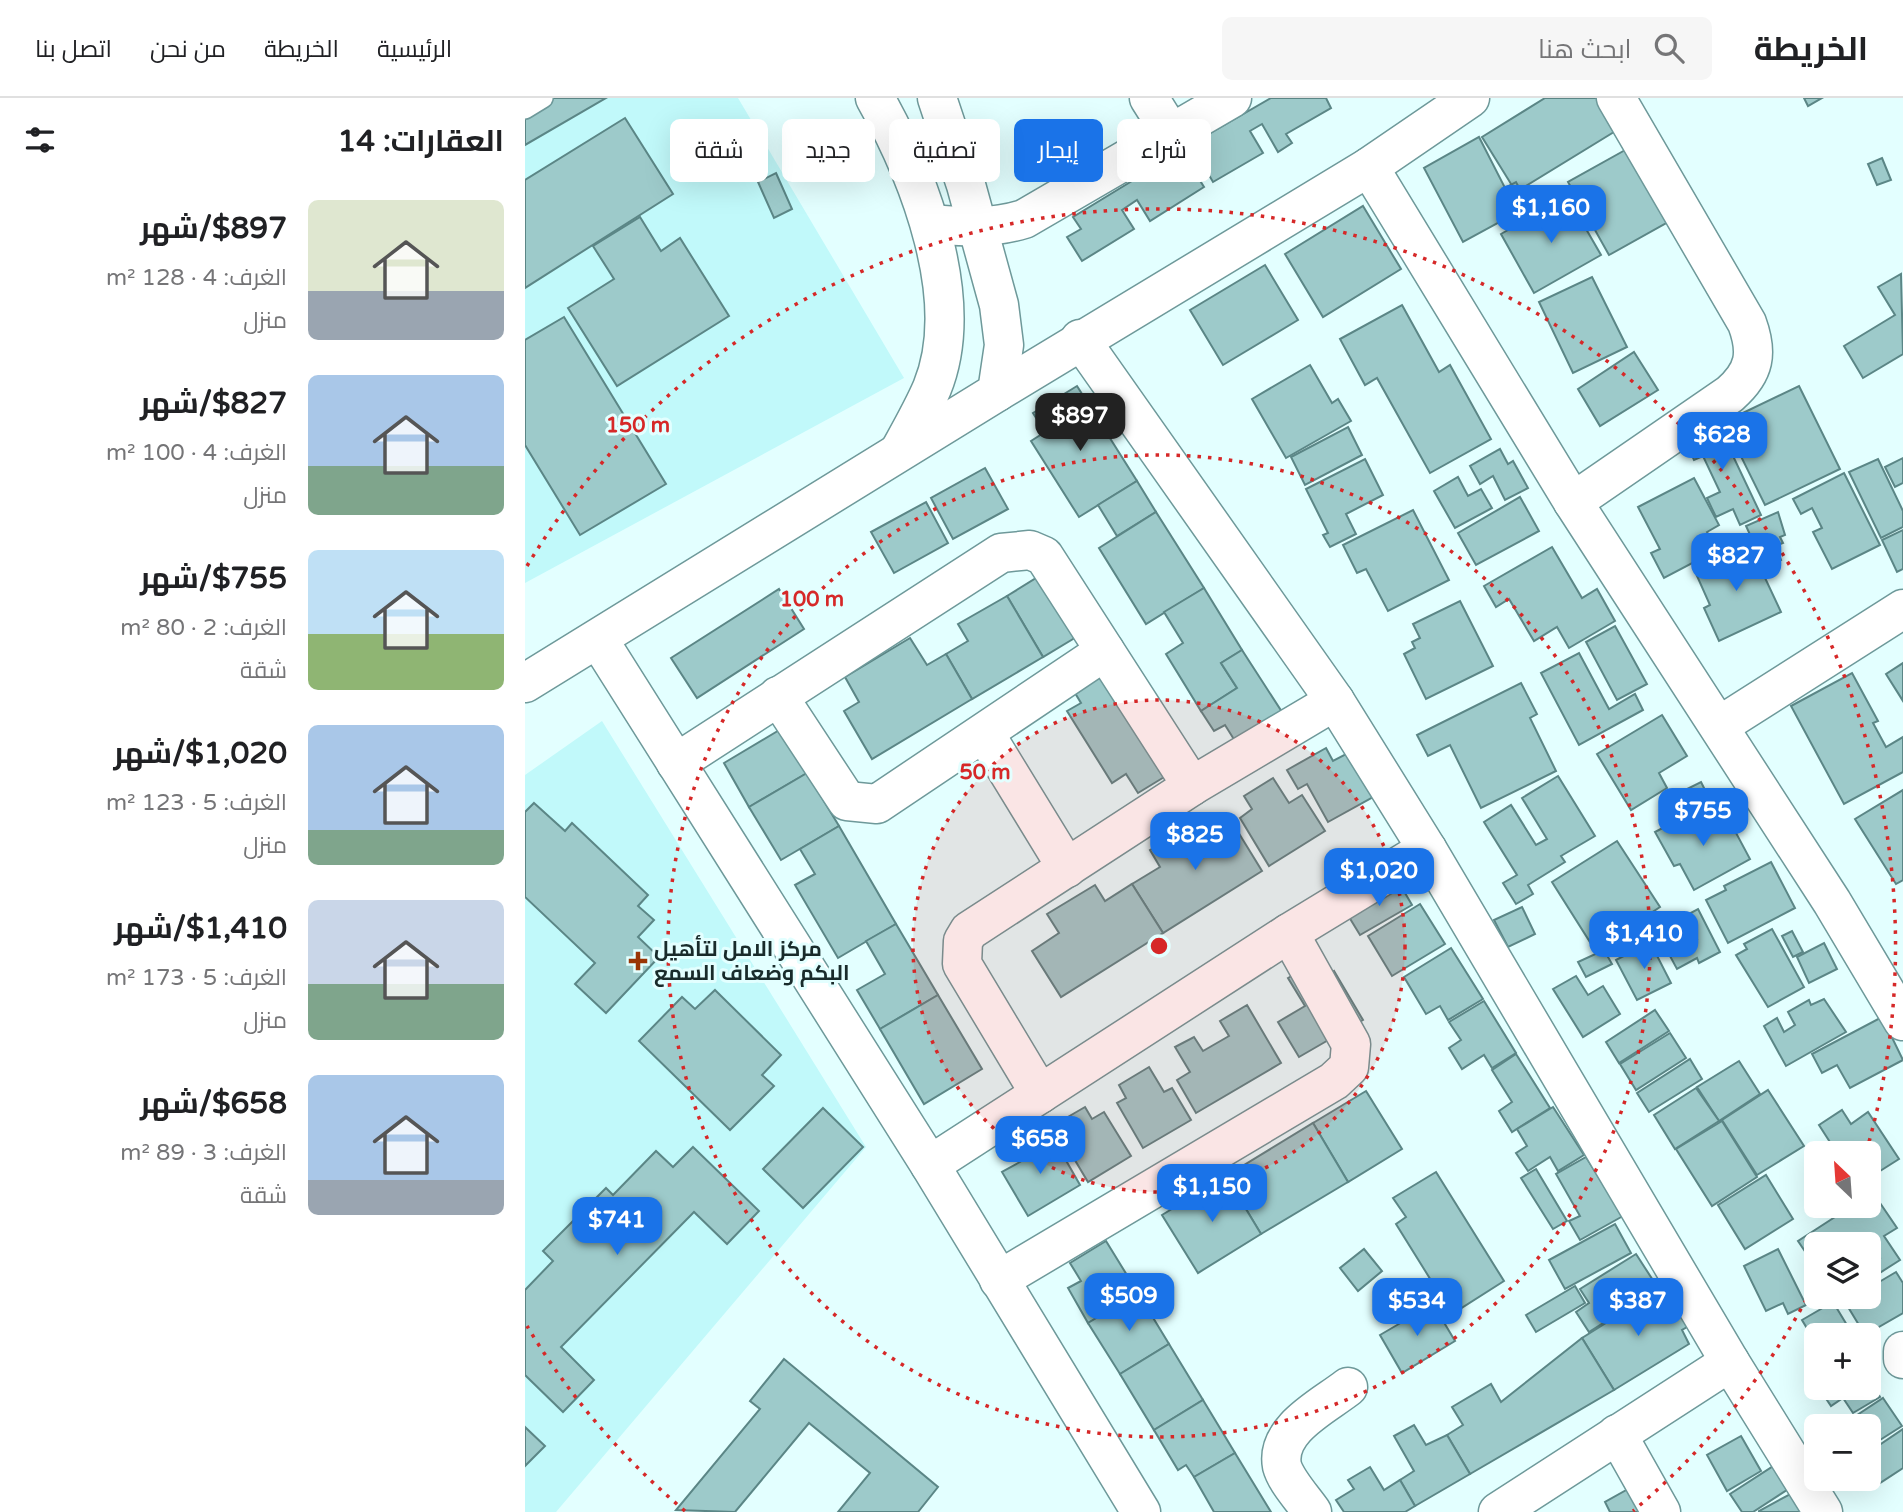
<!DOCTYPE html>
<html lang="ar">
<meta charset="utf-8">
<style>
:root{--surface:#fff;--page:#f6f6f6;--text:#202124;--muted:#757577;--line:#e0e0e0;--accent:#1a73e8}
body{margin:0;font-family:"Varela Round",Cairo,sans-serif;background:var(--page);color:var(--text);direction:rtl;height:100vh;display:flex;flex-direction:column;font-size:26px;white-space:nowrap}
*{box-sizing:border-box;margin:0}
p{font-size:23px;color:var(--muted)}
.icon{flex:none;width:38px;height:38px;fill:none;stroke:currentColor;stroke-width:2;stroke-linecap:round;stroke-linejoin:round}
.map{position:relative;flex:1;overflow:hidden;direction:ltr}
.panel{display:flex;flex-direction:column;background:var(--surface);width:525px}
.panel>*{flex:none}
.hud{position:absolute;left:21px;top:21px;width:665px;height:63px;direction:rtl;display:flex;gap:14px}
.needle{width:46px;rotate:335deg}
.controls{position:absolute;left:1279px;top:1043px;display:grid;gap:14px}
.controls a{display:grid;place-items:center;width:77px;height:77px;border-radius:10px;background:var(--surface);box-shadow:0 7px 28px #0002;font-size:35px}
.price{position:absolute;translate:-50% -60px;padding:0 16px;border-radius:14px;background:var(--accent);color:#fff;font-size:23px;line-height:46px;filter:drop-shadow(0 2px 4px #0008)}
.price::after{content:'';position:absolute;left:50%;top:42px;width:21px;height:16px;margin-left:-10px;background:inherit;clip-path:polygon(0 0,100% 0,50% 100%)}
.price.active{background:#222;color:#fff}
ul{padding:0;list-style:none}
li{display:flex;align-items:center;gap:21px;height:175px;padding:0 21px}
li span{display:grid;place-items:center;flex:none;width:196px;height:140px;border-radius:10px;color:#555}
li>.icon{margin-inline-start:auto}
span .icon{width:84px;height:84px;fill:#fffc;stroke-width:1}
li b{font-size:30px}
h2{display:flex;justify-content:space-between;align-items:center;height:84px;padding:0 21px;font-size:30px}
.chip{padding:0 24px;border-radius:10px;background:var(--surface);box-shadow:0 7px 28px #0002;font-size:24px;line-height:63px}
.chip.active{background:var(--accent);color:#fff}
header{display:flex;align-items:center;gap:42px;box-sizing:border-box;height:98px;padding:0 35px;background:var(--surface);border-bottom:2px solid var(--line)}
header strong{font-size:33px}
nav{display:flex;gap:38px;margin-inline-start:auto;font-size:24px}
.search{width:490px;height:63px;background:var(--page);display:flex;align-items:center;gap:18px;box-sizing:border-box;padding:0 24px;border-radius:10px;color:var(--muted);font-size:26px}
main{display:flex;flex:1;min-height:0}
.map>svg:first-child{display:block}
.built{fill:#c1f9fa}
.building{fill:#9dcaca;stroke:#5b8686;stroke-width:2}
.lines{fill:none;stroke-linecap:round;stroke-linejoin:round}
.service-casing{stroke:#6e999a;stroke-width:22}
.minor-casing{stroke:#6e999a;stroke-width:41}
.tertiary-casing{stroke:#6e999a;stroke-width:41}
.service{stroke:#fff;stroke-width:19}
.minor{stroke:#fff;stroke-width:38}
.tertiary{stroke:#fff;stroke-width:38}
.ring{fill:none;stroke:#d62828;stroke-width:3.5;stroke-dasharray:3.5 7}
.poi-dot{fill:#9a3505;stroke:#e3ffff;stroke-width:2.5}
.labels{text-anchor:middle;stroke-width:6;stroke-linejoin:round;paint-order:stroke}
.poi-label{font-size:21px;font-weight:bold;fill:#192b2b;stroke:#e3ffff;text-anchor:start}
.centre{fill:#d62828;stroke:#e3ffff;stroke-width:3.5}
.ring-label{font-size:21px;text-anchor:middle;font-weight:bold;fill:#d62828;stroke:#e3ffff;stroke-width:6;stroke-linejoin:round;paint-order:stroke}
</style>
<header>
<strong>الخريطة</strong>
<div class="search"><svg class="icon" aria-label="search" viewBox="0 0 24 24"><circle cx="10" cy="10" r="6"/><path d="M15 15l6 6"/></svg>ابحث هنا</div>
<nav><a>الرئيسية</a><a>الخريطة</a><a>من نحن</a><a>اتصل بنا</a></nav>
</header>
<main>
<div class="map">
<svg width="1378" height="1414" viewBox="0 0 1378 1414">
<rect width="100%" height="100%" fill="#e3ffff"/>
<g class="built">
<path d="M30,0H213L379,280L0,485V19Z"/>
<path d="M77,623L341,1049L31,1414H0V677Z"/>
</g>
<g class="building">
<path d="M22,0H81L0,47V13Z"/>
<path d="M746,0H801L806,10L761,36L767,45L753,54L737,26L725,33L738,55L688,84L670,53L666,55L659,44L672,37L675,41Z"/>
<path d="M1020,0H1085L1102,26L991,94L957,39Z"/>
<path d="M1279,0H1297L1283,8Z"/>
<path d="M100,20L148,96L0,190V82Z"/>
<path d="M954,39L980,90L991,84L1004,108L938,144L899,70Z"/>
<path d="M1102,51L1143,124L1084,157L1043,84Z"/>
<path d="M1357,60L1366,82L1352,87L1343,66Z"/>
<path d="M643,61L651,74L664,65L679,89L625,123L612,102L597,112L609,131L557,163L542,139L556,131L548,119Z"/>
<path d="M251,75L267,111L249,120L233,84Z"/>
<path d="M1042,98L1076,157L1009,195L976,136Z"/>
<path d="M838,108L876,171L798,219L760,156Z"/>
<path d="M115,119L136,153L155,140L204,218L92,288L43,210L89,181L68,148Z"/>
<path d="M740,167L773,222L698,267L665,212Z"/>
<path d="M1376,176L1378,256L1338,280L1319,248L1370,217L1353,189Z"/>
<path d="M1067,179L1102,249L1048,275L1014,204Z"/>
<path d="M877,207L914,274L925,267L966,341L905,375L852,280L840,287L815,241Z"/>
<path d="M39,219L141,386L55,437L0,347V242Z"/>
<path d="M1109,254L1133,292L1075,328L1053,291Z"/>
<path d="M785,267L807,305L813,301L826,323L761,360L727,301Z"/>
<path d="M552,288L612,383L554,419L506,343L520,334L508,315Z"/>
<path d="M1274,288L1315,371L1240,407L1199,324Z"/>
<path d="M1190,320L1236,417L1215,427L1208,411L1191,419L1182,400L1195,394L1178,358L1169,362L1157,335Z"/>
<path d="M823,329L837,357L780,387L766,359Z"/>
<path d="M975,351L983,366L988,363L1003,390L980,402L968,378L955,386L945,368Z"/>
<path d="M1378,360V385L1370,389L1360,369Z"/>
<path d="M840,361L858,397L821,416L831,436L805,449L798,437L803,435L781,391Z"/>
<path d="M1353,361L1378,413V429L1356,440L1324,374Z"/>
<path d="M460,370L483,411L428,441L406,400Z"/>
<path d="M1319,375L1355,447L1307,471L1288,434L1297,430L1287,410L1276,416L1268,401Z"/>
<path d="M933,379L943,398L956,391L967,410L930,430L909,393Z"/>
<path d="M1169,380L1194,427L1182,434L1192,452L1139,480L1126,455L1135,451L1113,409Z"/>
<path d="M612,383L631,414L592,438L573,407Z"/>
<path d="M995,399L1014,433L951,467L933,435Z"/>
<path d="M401,404L423,445L369,475L346,434Z"/>
<path d="M888,412L924,482L863,513L841,471L832,475L818,447Z"/>
<path d="M631,414L679,490L621,526L574,450Z"/>
<path d="M1253,414L1260,437L1255,439L1258,445L1250,448L1256,462L1240,469L1221,428Z"/>
<path d="M1378,432V471L1372,474L1357,442Z"/>
<path d="M1027,449L1057,500L1072,491L1090,523L1044,550L1032,529L1009,543L984,501L971,509L959,488Z"/>
<path d="M1226,450L1256,514L1194,543L1179,510L1185,507L1168,469L1194,456L1197,463Z"/>
<path d="M516,477L553,538L518,559L482,498Z"/>
<path d="M679,490L717,552L696,565L712,590L676,613L641,556L658,545L639,514Z"/>
<path d="M254,491L279,531L172,600L146,560Z"/>
<path d="M482,498L518,559L447,601L421,556L443,543L433,526Z"/>
<path d="M935,503L968,568L901,601L879,556L890,550L887,544L895,540L888,526Z"/>
<path d="M1090,528L1122,586L1092,602L1061,544Z"/>
<path d="M385,540L402,567L421,556L447,601L347,661L319,613L334,604L320,579Z"/>
<path d="M717,552L757,614L710,643L700,627L689,633L676,613L712,590L696,565Z"/>
<path d="M1054,555L1084,611L1110,596L1118,612L1054,647L1016,575Z"/>
<path d="M588,565L654,670L613,695L601,676L587,685L542,613L556,605L547,590Z"/>
<path d="M1378,565V603L1361,576Z"/>
<path d="M1327,575L1353,623L1348,625L1361,649L1378,639V674L1319,706L1266,608Z"/>
<path d="M996,585L1012,616L1005,620L1031,673L956,710L925,647L903,658L892,637Z"/>
<path d="M1137,617L1162,658L1134,675L1142,690L1106,712L1072,656Z"/>
<path d="M256,631L282,675L224,709L199,665Z"/>
<path d="M801,650L808,663L823,655L848,699L803,724L782,686L773,691L762,672Z"/>
<path d="M282,675L314,728L256,762L224,709Z"/>
<path d="M1033,678L1070,738L1036,758L1040,764L1003,787L1008,796L991,806L978,785L992,777L959,724L986,707L1011,747L1022,741L997,700Z"/>
<path d="M748,680L764,705L777,697L800,733L744,768L715,720L727,711L719,698Z"/>
<path d="M1176,684L1183,698L1158,710L1152,696Z"/>
<path d="M1378,692V782L1371,786L1330,721Z"/>
<path d="M1196,696L1204,713L1190,720L1181,703Z"/>
<path d="M9,705L40,733L47,725L123,797L113,808L129,822L113,839L134,859L81,915L50,886L70,865L0,799V714Z"/>
<path d="M1170,713L1179,730L1202,718L1225,761L1169,792L1155,766L1149,768L1130,734Z"/>
<path d="M679,718L689,735L707,724L737,773L638,835L607,786L635,769L625,752Z"/>
<path d="M314,728L371,826L313,860L270,787L290,776L275,751Z"/>
<path d="M1092,743L1135,809L1070,852L1027,784Z"/>
<path d="M1246,764L1270,810L1203,845L1181,802L1201,792L1199,788Z"/>
<path d="M873,783L887,807L835,837L821,814Z"/>
<path d="M607,786L638,835L536,899L507,853L534,835L522,816L570,787L580,803Z"/>
<path d="M895,806L920,846L867,878L843,838Z"/>
<path d="M997,809L1010,836L983,849L969,822Z"/>
<path d="M1173,811L1195,854L1174,865L1172,860L1152,871L1132,834L1151,825L1162,846L1172,841L1160,818Z"/>
<path d="M371,826L413,897L355,931L332,892L360,876L341,843Z"/>
<path d="M1247,831L1279,889L1243,909L1211,857L1222,851L1219,846Z"/>
<path d="M1267,833L1278,854L1268,859L1257,838Z"/>
<path d="M1125,844L1146,885L1112,902L1091,862Z"/>
<path d="M1299,845L1312,871L1284,885L1272,859Z"/>
<path d="M926,850L958,901L923,922L915,908L901,916L879,879Z"/>
<path d="M1079,852L1087,866L1061,879L1053,864Z"/>
<path d="M786,867L795,882L809,873L838,922L774,959L753,924L780,908L763,880Z"/>
<path d="M1051,878L1063,897L1078,888L1095,916L1058,939L1028,891Z"/>
<path d="M190,892L256,957L237,977L249,988L205,1032L114,943L157,899L170,911Z"/>
<path d="M413,897L457,971L399,1006L355,931Z"/>
<path d="M1299,901L1321,934L1261,968L1239,928L1252,920L1259,934L1270,927L1263,914L1284,902L1286,907Z"/>
<path d="M959,903L991,955L967,970L959,957L937,971L924,950L936,942L924,924Z"/>
<path d="M722,907L756,965L671,1015L652,982L665,974L650,949L669,939L678,953L704,938L695,923Z"/>
<path d="M1130,912L1144,933L1094,965L1081,944Z"/>
<path d="M1357,919L1378,962L1325,990L1312,967L1297,975L1287,956Z"/>
<path d="M1145,935L1161,960L1111,992L1095,966Z"/>
<path d="M991,956L1025,1010L987,1034L974,1013L987,1004L967,972Z"/>
<path d="M1165,961L1177,981L1124,1014L1112,995Z"/>
<path d="M1214,963L1235,996L1194,1023L1172,989Z"/>
<path d="M624,969L639,994L647,990L666,1022L618,1050L592,1005L601,1000L594,987Z"/>
<path d="M1171,990L1194,1023L1150,1051L1129,1017Z"/>
<path d="M1243,992L1279,1048L1232,1077L1197,1022Z"/>
<path d="M841,993L877,1051L823,1084L788,1025Z"/>
<path d="M560,1009L567,1021L579,1014L606,1058L563,1084L529,1027Z"/>
<path d="M1028,1009L1059,1057L1033,1073L1025,1059L1003,1073L991,1055L1002,1048L992,1031Z"/>
<path d="M298,1010L338,1049L278,1110L238,1071Z"/>
<path d="M1317,1012L1326,1026L1343,1014L1374,1061L1344,1080V1055H1312L1294,1027Z"/>
<path d="M1197,1023L1232,1079L1187,1108L1151,1051Z"/>
<path d="M788,1025L823,1084L736,1136L701,1078Z"/>
<path d="M507,1039L516,1054L531,1045L555,1087L503,1118L477,1074L495,1064L487,1051Z"/>
<path d="M168,1049L234,1113L202,1146L169,1114L36,1249L69,1282L38,1314L0,1277V1192L28,1163L18,1153L81,1090L88,1097L131,1053L148,1069Z"/>
<path d="M1061,1059L1098,1118L1055,1142L1044,1123L1055,1118L1031,1076Z"/>
<path d="M1011,1071L1042,1123L1028,1131L996,1080Z"/>
<path d="M911,1074L979,1183L927,1216L871,1126L881,1119L868,1100Z"/>
<path d="M1241,1077L1268,1121L1220,1151L1193,1107Z"/>
<path d="M701,1078L736,1136L673,1175L637,1117Z"/>
<path d="M1353,1102L1372,1130L1359,1138L1375,1162L1353,1176L1346,1165L1355,1160L1343,1142L1336,1146H1292V1171L1273,1143L1327,1108L1333,1114Z"/>
<path d="M1090,1126L1106,1155L1040,1191L1024,1162Z"/>
<path d="M581,1143L613,1195L563,1225L543,1190L556,1183L545,1165Z"/>
<path d="M839,1151L857,1173L833,1193L815,1170Z"/>
<path d="M1253,1151L1281,1207L1263,1216L1258,1205L1241,1213L1219,1168Z"/>
<path d="M1111,1156L1133,1190L1064,1234L1051,1214L1064,1205L1055,1191Z"/>
<path d="M1371,1174L1378,1185V1215L1340,1237L1320,1204L1329,1199H1344V1190Z"/>
<path d="M1050,1188L1060,1205L1011,1234L1001,1217Z"/>
<path d="M1140,1188L1164,1228L1157,1232L1164,1246L1089,1292L1057,1240Z"/>
<path d="M613,1195L644,1246L595,1276L563,1225Z"/>
<path d="M1308,1204L1328,1237H1292V1247L1277,1222Z"/>
<path d="M908,1206L930,1243L877,1275L855,1237Z"/>
<path d="M1057,1240L1089,1292L945,1376L922,1337L938,1327L927,1309L966,1286L976,1304Z"/>
<path d="M644,1246L678,1302L629,1332L595,1276Z"/>
<path d="M259,1261L413,1389L393,1414H313L345,1375L284,1325L210,1414L151,1412L235,1311L225,1303Z"/>
<path d="M1344,1281L1355,1299L1328,1315L1318,1300L1306,1308L1294,1290H1344Z"/>
<path d="M1358,1300L1377,1328L1344,1349V1328L1317,1327Z"/>
<path d="M678,1302L710,1355L669,1379L661,1367L653,1372L629,1332Z"/>
<path d="M889,1327L901,1347L922,1337L945,1376L890,1408L875,1382L889,1373L869,1338Z"/>
<path d="M0,1329L20,1348L0,1368Z"/>
<path d="M1378,1331V1370L1355,1385L1344,1368V1354Z"/>
<path d="M1216,1338L1236,1373L1202,1393L1182,1357Z"/>
<path d="M710,1355L746,1414H689L669,1379Z"/>
<path d="M1250,1367L1265,1390L1228,1414H1217L1205,1396Z"/>
<path d="M845,1369L859,1392L875,1382L890,1408L880,1414H819L811,1402L829,1391L823,1382Z"/>
<path d="M1112,1386L1127,1414H1085L1080,1404Z"/>
<path d="M1271,1393L1282,1414H1234V1413Z"/>
</g>
<g class="lines">
<g class="service-casing">
<path id="service" d="M0,11L18,0"/>
</g>
<g class="minor-casing">
<g id="minor">
<path d="M624,0L646,35"/>
<path d="M844,69L1048,404L1307,804L1378,923"/>
<path d="M405,126C439,129 466,131 499,121L707,0"/>
<path d="M555,241L810,603L902,751L1205,1264L1298,1414"/>
<path d="M472,294L844,69L945,0"/>
<path d="M1048,404L1205,296C1230,274 1233,255 1222,225L1091,0"/>
<path d="M73,541L405,1067L616,1414"/>
<path d="M253,598L322,703L352,706L580,553"/>
<path d="M1194,628L1378,511"/>
<path d="M460,636L542,770"/>
<path d="M151,665L476,455L505,452L519,458L667,688"/>
<path d="M515,996L437,866L438,843L444,833L667,688L810,603"/>
<path d="M405,1067L764,835L902,751"/>
<path d="M474,1182L809,983L824,969L826,946L764,835"/>
<path d="M1378,1253V1261"/>
<path d="M1092,1336L1136,1414"/>
<path d="M787,1414C778,1401 761,1383 757,1368C750,1331 799,1308 823,1289"/>
<path d="M973,1414L1205,1264"/>
</g>
</g>
<g class="tertiary-casing">
<g id="tertiary">
<path d="M350,0C394,78 443,202 407,290C398,311 386,332 375,352"/>
<path d="M0,585L472,294L479,247L474,207L441,87L412,0"/>
</g>
</g>
<use href="#service" class="service"/>
<use href="#minor" class="minor"/>
<use href="#tertiary" class="tertiary"/>
</g>
<circle cx="634" cy="848" r="246" fill="#d62828" fill-opacity=".12"/>
<g class="ring">
<circle cx="634" cy="848" r="246"/>
<circle cx="634" cy="848" r="491"/>
<path d="M1291 1183A737 737 0 0 1 1108 1413M160 1413A737 737 0 0 1 2 1228M2 468A737 737 0 0 1 1342 1051"/>
</g>
<path class="poi-dot" d="M109.5 852.5h7v7h7v7h-7v7h-7v-7h-7v-7h7z"/>
<g class="labels">
<g class="poi-label">
<text x="129" y="858">مركز الامل لتأهيل<tspan x="129" dy="24">البكم وضعاف السمع</tspan></text>
</g>
</g>
<circle cx="634" cy="848" r="10" class="centre"/>
<g class="ring-label">
<text x="113" y="334">150 m</text>
<text x="287" y="508">100 m</text>
<text x="460" y="681">50 m</text>
</g>
</svg>
<div class="controls">
<a><svg class="needle" viewBox="-14 -14 28 28"><path d="M0-13l5 13h-10z" fill="#e53935"/><path d="M0 13l5-13h-10z" fill="#757577"/></svg></a>
<a><svg class="icon" aria-label="layers" viewBox="0 0 24 24"><path d="M12 4l9 5-9 5-9-5zM3 14l9 5 9-5"/></svg></a>
<a>+</a>
<a>−</a>
</div>
<b class="price" style="left:1026px;top:147px">$1,160</b>
<b class="price active" style="left:555px;top:355px">$897</b>
<b class="price" style="left:1197px;top:374px">$628</b>
<b class="price" style="left:1211px;top:495px">$827</b>
<b class="price" style="left:1178px;top:750px">$755</b>
<b class="price" style="left:670px;top:774px">$825</b>
<b class="price" style="left:854px;top:810px">$1,020</b>
<b class="price" style="left:1119px;top:873px">$1,410</b>
<b class="price" style="left:515px;top:1078px">$658</b>
<b class="price" style="left:687px;top:1126px">$1,150</b>
<b class="price" style="left:92px;top:1159px">$741</b>
<b class="price" style="left:604px;top:1235px">$509</b>
<b class="price" style="left:892px;top:1240px">$534</b>
<b class="price" style="left:1113px;top:1240px">$387</b>
<div class="hud">
<a class="chip">شراء</a>
<a class="chip active">إيجار</a>
<a class="chip">تصفية</a>
<a class="chip">جديد</a>
<a class="chip">شقة</a>
</div>
</div>
<section class="panel">
<h2>العقارات: 14<svg class="icon" aria-label="filters" viewBox="0 0 24 24"><path d="M4 7h16M4 17h16"/><circle cx="9" cy="7" r="2"/><circle cx="15" cy="17" r="2"/></svg></h2>
<ul>
<li><span style="background:linear-gradient(#dfe7d0 65%,#9aa5b1 0)"><svg class="icon" aria-label="home" viewBox="0 0 24 24"><path d="M3 11l9-7 9 7M6 9v11h12V9"/></svg></span><div><b>$897/شهر</b><p>الغرف: 4 · 128 m²</p><p>منزل</p></div></li>
<li><span style="background:linear-gradient(#a9c7e8 65%,#7fa58c 0)"><svg class="icon" aria-label="home" viewBox="0 0 24 24"><path d="M3 11l9-7 9 7M6 9v11h12V9"/></svg></span><div><b>$827/شهر</b><p>الغرف: 4 · 100 m²</p><p>منزل</p></div></li>
<li><span style="background:linear-gradient(#bfe0f5 60%,#8fb573 0)"><svg class="icon" aria-label="home" viewBox="0 0 24 24"><path d="M3 11l9-7 9 7M6 9v11h12V9"/></svg></span><div><b>$755/شهر</b><p>الغرف: 2 · 80 m²</p><p>شقة</p></div></li>
<li><span style="background:linear-gradient(#a9c7e8 75%,#7fa58c 0)"><svg class="icon" aria-label="home" viewBox="0 0 24 24"><path d="M3 11l9-7 9 7M6 9v11h12V9"/></svg></span><div><b>$1,020/شهر</b><p>الغرف: 5 · 123 m²</p><p>منزل</p></div></li>
<li><span style="background:linear-gradient(#c9d6e8 60%,#7fa58c 0)"><svg class="icon" aria-label="home" viewBox="0 0 24 24"><path d="M3 11l9-7 9 7M6 9v11h12V9"/></svg></span><div><b>$1,410/شهر</b><p>الغرف: 5 · 173 m²</p><p>منزل</p></div></li>
<li><span style="background:linear-gradient(#a9c7e8 75%,#9aa5b1 0)"><svg class="icon" aria-label="home" viewBox="0 0 24 24"><path d="M3 11l9-7 9 7M6 9v11h12V9"/></svg></span><div><b>$658/شهر</b><p>الغرف: 3 · 89 m²</p><p>شقة</p></div></li>
</ul>
</section>
</main>
